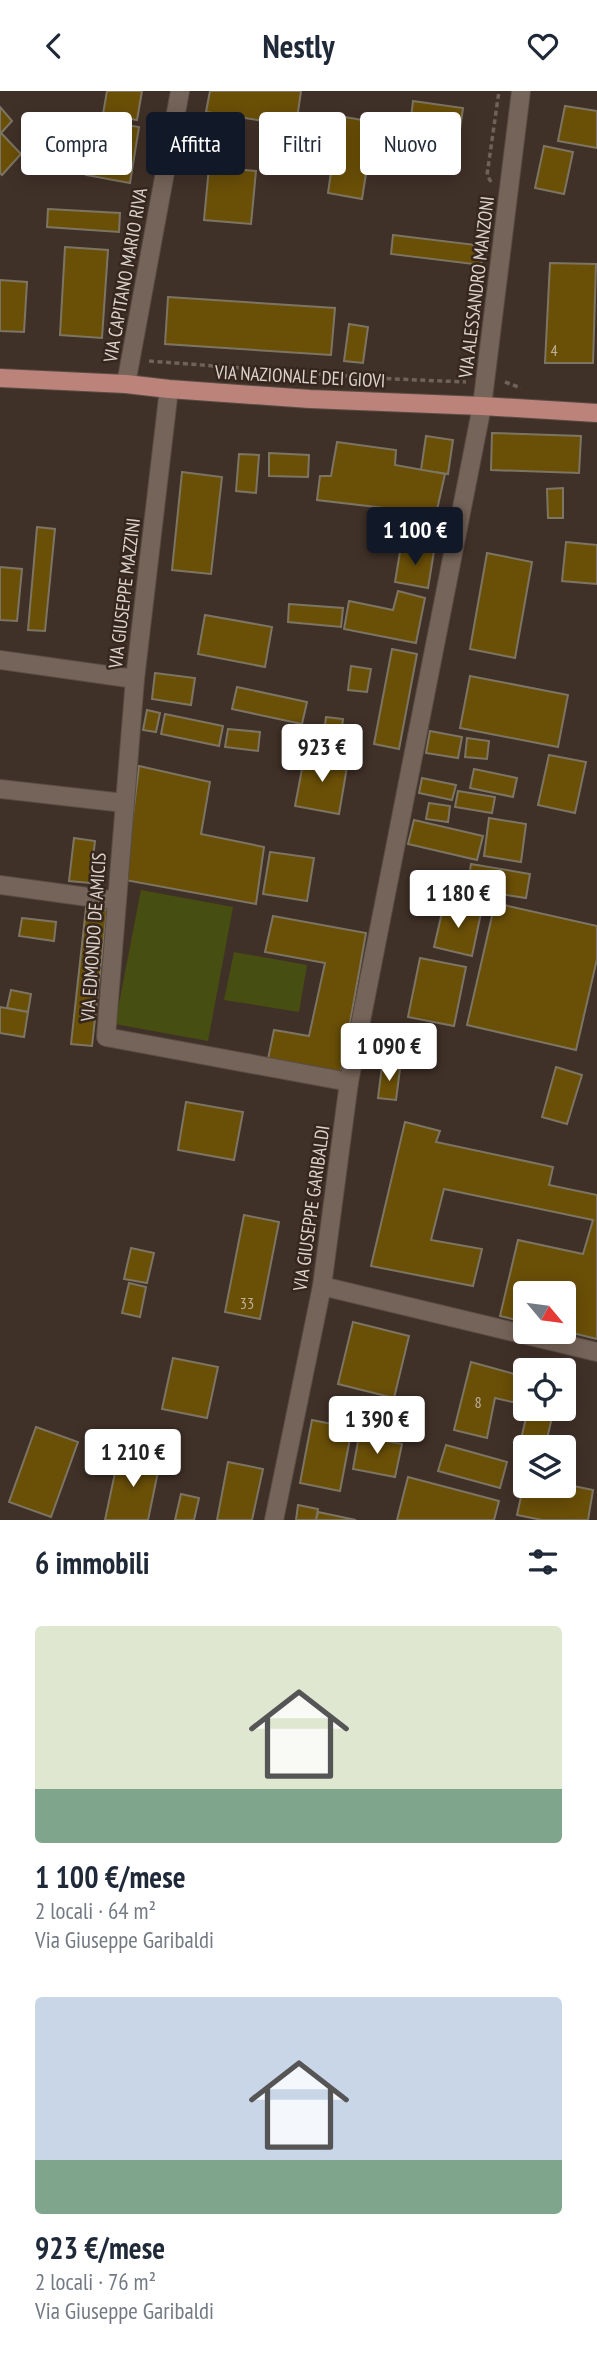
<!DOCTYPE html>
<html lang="it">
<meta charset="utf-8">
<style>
:root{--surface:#fff;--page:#f6f6f7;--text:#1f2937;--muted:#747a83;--accent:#111827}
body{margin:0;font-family:"PT Sans Narrow",sans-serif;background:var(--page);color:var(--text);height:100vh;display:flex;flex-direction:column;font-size:26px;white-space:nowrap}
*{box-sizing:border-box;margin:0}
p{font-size:23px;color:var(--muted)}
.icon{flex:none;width:38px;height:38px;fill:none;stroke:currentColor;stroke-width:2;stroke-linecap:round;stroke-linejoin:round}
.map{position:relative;height:1429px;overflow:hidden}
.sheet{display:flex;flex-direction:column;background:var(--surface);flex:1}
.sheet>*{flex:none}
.banner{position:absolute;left:21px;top:21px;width:556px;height:63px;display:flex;gap:14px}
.needle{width:46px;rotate:119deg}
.buttons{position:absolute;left:513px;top:1190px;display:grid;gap:14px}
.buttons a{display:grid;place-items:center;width:63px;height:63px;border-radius:7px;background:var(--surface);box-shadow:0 4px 18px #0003;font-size:35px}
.price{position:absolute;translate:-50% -60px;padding:0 16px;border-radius:7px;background:#fff;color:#222;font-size:23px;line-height:46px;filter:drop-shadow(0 2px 4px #0008)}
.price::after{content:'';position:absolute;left:50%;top:42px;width:21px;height:16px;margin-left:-10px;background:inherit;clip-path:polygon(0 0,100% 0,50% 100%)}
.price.on{background:var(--accent);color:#fff}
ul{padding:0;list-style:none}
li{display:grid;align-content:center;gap:14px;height:371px;padding:0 35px}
li span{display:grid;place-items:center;height:217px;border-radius:7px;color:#555}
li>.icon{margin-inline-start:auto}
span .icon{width:126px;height:126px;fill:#fffc;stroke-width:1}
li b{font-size:30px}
h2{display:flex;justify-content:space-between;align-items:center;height:84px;padding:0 35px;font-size:30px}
.chip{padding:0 24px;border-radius:7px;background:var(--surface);box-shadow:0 4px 18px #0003;font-size:24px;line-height:63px}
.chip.on{background:var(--accent);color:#fff}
header{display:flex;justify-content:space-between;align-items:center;height:91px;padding:0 35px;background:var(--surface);font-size:32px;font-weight:700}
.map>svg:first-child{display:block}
.green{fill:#474e11}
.building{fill:#6a4f07;stroke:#7d7563;stroke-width:2}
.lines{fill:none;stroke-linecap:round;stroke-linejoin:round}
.minor-casing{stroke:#5a4d45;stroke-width:20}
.major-casing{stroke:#5a4d45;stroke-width:20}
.path{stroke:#6f625a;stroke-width:3.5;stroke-dasharray:5 3.5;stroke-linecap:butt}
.minor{stroke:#756459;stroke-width:18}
.major{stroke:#bc837b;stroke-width:18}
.labels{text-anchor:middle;stroke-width:5;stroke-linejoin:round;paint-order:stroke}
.number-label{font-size:16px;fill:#c0b19b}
.street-label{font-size:19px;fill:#dcd2cc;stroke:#36271e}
</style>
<header><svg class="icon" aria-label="back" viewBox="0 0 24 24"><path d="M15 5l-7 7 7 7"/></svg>Nestly<svg class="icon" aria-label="heart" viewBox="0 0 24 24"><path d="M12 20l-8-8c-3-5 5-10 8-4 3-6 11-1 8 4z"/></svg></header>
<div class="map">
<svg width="597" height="1429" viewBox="0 0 597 1429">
<rect width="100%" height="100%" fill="#403128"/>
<g class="green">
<path d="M141,799L233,816L208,950L115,933Z"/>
<path d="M234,861L307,874L299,921L224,909Z"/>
</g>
<g class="building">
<path d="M107,0H142L137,29L103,23Z"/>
<path d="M210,0H301L296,35L206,21Z"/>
<path d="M413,10L463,17L455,75L406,69Z"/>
<path d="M565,15L597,20V57L558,50Z"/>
<path d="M0,16L12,30L1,42L21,63L2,84L0,82Z"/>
<path d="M339,25L374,31L362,108L328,102Z"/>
<path d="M95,29L139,36L130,92L86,84Z"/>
<path d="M544,55L573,61L564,103L535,97Z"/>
<path d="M209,76L256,80L251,133L204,129Z"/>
<path d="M48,118L120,122L119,141L47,136Z"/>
<path d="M393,144L484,155L481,174L391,163Z"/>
<path d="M65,156L108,159L102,247L60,244Z"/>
<path d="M550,172L596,173L593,272H545Z"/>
<path d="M0,189L27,191L24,241L0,240Z"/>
<path d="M168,206L335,217L331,264L165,253Z"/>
<path d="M349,233L368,236L363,272L344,270Z"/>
<path d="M492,342L581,345L579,382L491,379Z"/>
<path d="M426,345L453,349L448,383L421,379Z"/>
<path d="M337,351L396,359L395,374L445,383L436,423L317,409L320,385H331Z"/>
<path d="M269,362L309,364L308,386L269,385Z"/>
<path d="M239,363L259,364L256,402L236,400Z"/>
<path d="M182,381L222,386L211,483L172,479Z"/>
<path d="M563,397V427H548L547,398Z"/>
<path d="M37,436L55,438L45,540L28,539Z"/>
<path d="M566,451L597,454V493L562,490Z"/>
<path d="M401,455L434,460L428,497L395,491Z"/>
<path d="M487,462L532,471L515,567L470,558Z"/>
<path d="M0,476L22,478L17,530L0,529Z"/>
<path d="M398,500L425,507L416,552L344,538L349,510L393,519Z"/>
<path d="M289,513L343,517L341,536L288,531Z"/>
<path d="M205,524L272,536L265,576L198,563Z"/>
<path d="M392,558L417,563L399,658L374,653Z"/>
<path d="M351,575L371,578L367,601L348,599Z"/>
<path d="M155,582L195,587L191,614L152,608Z"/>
<path d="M470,585L568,604L558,656L460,637Z"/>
<path d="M237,596L307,611L302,633L232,618Z"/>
<path d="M147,619L160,622L156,641L143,639Z"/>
<path d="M165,623L223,635L219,655L161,643Z"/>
<path d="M326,626L343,628L340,650L323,648Z"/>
<path d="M228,638L260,641L258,660L225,656Z"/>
<path d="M430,640L462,646L458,667L426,662Z"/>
<path d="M467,647L489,650L487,668L465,666Z"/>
<path d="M305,662L348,670L339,723L295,715Z"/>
<path d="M549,664L586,671L575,722L538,714Z"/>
<path d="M139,675L210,691L201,743L264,756L256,813L125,789Z"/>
<path d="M474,678L517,687L513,706L470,697Z"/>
<path d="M422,687L456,694L452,709L419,702Z"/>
<path d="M458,700L495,706L492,722L455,716Z"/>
<path d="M429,712L450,715L448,731L426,728Z"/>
<path d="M489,727L526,733L521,771L484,765Z"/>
<path d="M414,729L483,745L477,769L408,753Z"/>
<path d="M74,747L95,750L90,792L69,790Z"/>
<path d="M270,761L314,767L307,810L263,803Z"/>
<path d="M471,773L530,783L526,807L467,798Z"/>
<path d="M495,812L597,835V868L576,959L467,934Z"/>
<path d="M444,813L481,822L472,865L434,856Z"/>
<path d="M86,817L107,819L92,955L71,953Z"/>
<path d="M273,825L366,842L341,982L268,968L274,939L309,945L325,872L265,861Z"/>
<path d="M22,827L56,831L54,850L19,845Z"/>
<path d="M420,867L466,876L454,935L408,926Z"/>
<path d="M11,899L31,903L28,921L7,917Z"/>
<path d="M0,916L28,921L24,946L0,942Z"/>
<path d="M382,975L400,978L396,1009L378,1007Z"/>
<path d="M556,976L582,984L567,1033L542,1026Z"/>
<path d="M186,1011L243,1021L234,1069L178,1059Z"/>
<path d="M405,1031L440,1040L436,1051L553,1076L549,1094L597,1104V1248L564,1240V1202H525V1231L500,1225L518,1149L583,1163L593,1129L444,1098L431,1149L482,1158L473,1195L371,1175Z"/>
<path d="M244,1124L279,1131L260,1228L225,1221Z"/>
<path d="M131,1157L154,1162L147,1192L124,1188Z"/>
<path d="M129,1192L146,1196L140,1226L122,1222Z"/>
<path d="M353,1231L409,1245L394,1307L338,1293Z"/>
<path d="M173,1267L218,1276L207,1327L162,1318Z"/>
<path d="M471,1271L525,1286V1314L495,1307L487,1347L454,1339Z"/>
<path d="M528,1318H554L545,1356H525V1359L519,1357Z"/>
<path d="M312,1329L352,1337L340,1400L300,1392Z"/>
<path d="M36,1336L78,1351L51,1426L9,1411Z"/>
<path d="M359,1345L402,1353L395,1386L353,1378Z"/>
<path d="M446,1354L507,1371L500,1397L438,1380Z"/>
<path d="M119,1363L160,1371L148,1429H105Z"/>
<path d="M228,1371L263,1378L252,1429H217Z"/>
<path d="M408,1386L499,1410L494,1429H397Z"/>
<path d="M525,1387V1395H564V1393L593,1399L588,1429H542L517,1424Z"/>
<path d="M181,1403L199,1407L194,1429H175Z"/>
<path d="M298,1414L318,1418L316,1429H296Z"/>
<path d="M318,1421L356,1429H316Z"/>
</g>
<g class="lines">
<g class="minor-casing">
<g id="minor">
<path d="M126,293L180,0"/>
<path d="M169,298L135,588L106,946L349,991"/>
<path d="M0,569L135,588"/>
<path d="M0,698L124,712"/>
<path d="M0,794L117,810"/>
<path d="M322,1195L597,1261"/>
<path d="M274,1429L322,1195L349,991L482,315L521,0"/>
</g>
</g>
<g class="major-casing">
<path id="major" d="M0,287L126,293L169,298L310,308L482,315L597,322"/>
</g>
<g class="path">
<path d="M491,91L487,84L499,0"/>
<path d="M149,270L372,287L466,291"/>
<path d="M505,291L521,297"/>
</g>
<use href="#minor" class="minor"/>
<use href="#major" class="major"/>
</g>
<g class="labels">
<g class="number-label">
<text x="554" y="265">4</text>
<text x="247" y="1218">33</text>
<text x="478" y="1317">8</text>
</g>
<g class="street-label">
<text transform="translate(125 184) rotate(-80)" y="7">VIA CAPITANO MARIO RIVA</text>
<text transform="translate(476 196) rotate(-83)" y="7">VIA ALESSANDRO MANZONI</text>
<text transform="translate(300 285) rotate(3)" y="7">VIA NAZIONALE DEI GIOVI</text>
<text transform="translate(124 502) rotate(-83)" y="7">VIA GIUSEPPE MAZZINI</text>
<text transform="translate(93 846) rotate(-86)" y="7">VIA EDMONDO DE AMICIS</text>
<text transform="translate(311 1117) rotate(-82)" y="7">VIA GIUSEPPE GARIBALDI</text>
</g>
</g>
</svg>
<div class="buttons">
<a><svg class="needle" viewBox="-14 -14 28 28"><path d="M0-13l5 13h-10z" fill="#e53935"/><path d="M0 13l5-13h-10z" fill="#747a83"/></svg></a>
<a><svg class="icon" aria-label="locate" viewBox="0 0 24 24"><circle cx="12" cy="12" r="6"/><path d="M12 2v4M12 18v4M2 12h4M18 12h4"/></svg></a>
<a><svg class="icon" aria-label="layers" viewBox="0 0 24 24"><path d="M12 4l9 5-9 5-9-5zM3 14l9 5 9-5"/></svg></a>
</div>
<b class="price on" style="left:415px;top:476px">1 100 €</b>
<b class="price" style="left:322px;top:693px">923 €</b>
<b class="price" style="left:458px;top:839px">1 180 €</b>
<b class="price" style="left:389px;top:992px">1 090 €</b>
<b class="price" style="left:377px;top:1365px">1 390 €</b>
<b class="price" style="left:133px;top:1398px">1 210 €</b>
<div class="banner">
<a class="chip">Compra</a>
<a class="chip on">Affitta</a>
<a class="chip">Filtri</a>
<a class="chip">Nuovo</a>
</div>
</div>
<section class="sheet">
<h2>6 immobili<svg class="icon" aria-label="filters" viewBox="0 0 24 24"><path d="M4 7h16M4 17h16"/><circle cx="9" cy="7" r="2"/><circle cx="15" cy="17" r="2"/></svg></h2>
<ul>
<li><span style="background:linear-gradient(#dfe7d0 75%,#7fa58c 0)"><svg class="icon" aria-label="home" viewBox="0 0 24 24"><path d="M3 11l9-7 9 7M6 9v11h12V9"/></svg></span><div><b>1 100 €/mese</b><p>2 locali · 64 m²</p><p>Via Giuseppe Garibaldi</p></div></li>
<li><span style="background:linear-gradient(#c9d6e8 75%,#7fa58c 0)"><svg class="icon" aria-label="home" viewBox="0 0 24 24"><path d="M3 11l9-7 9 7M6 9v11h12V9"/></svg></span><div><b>923 €/mese</b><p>2 locali · 76 m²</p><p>Via Giuseppe Garibaldi</p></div></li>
</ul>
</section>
